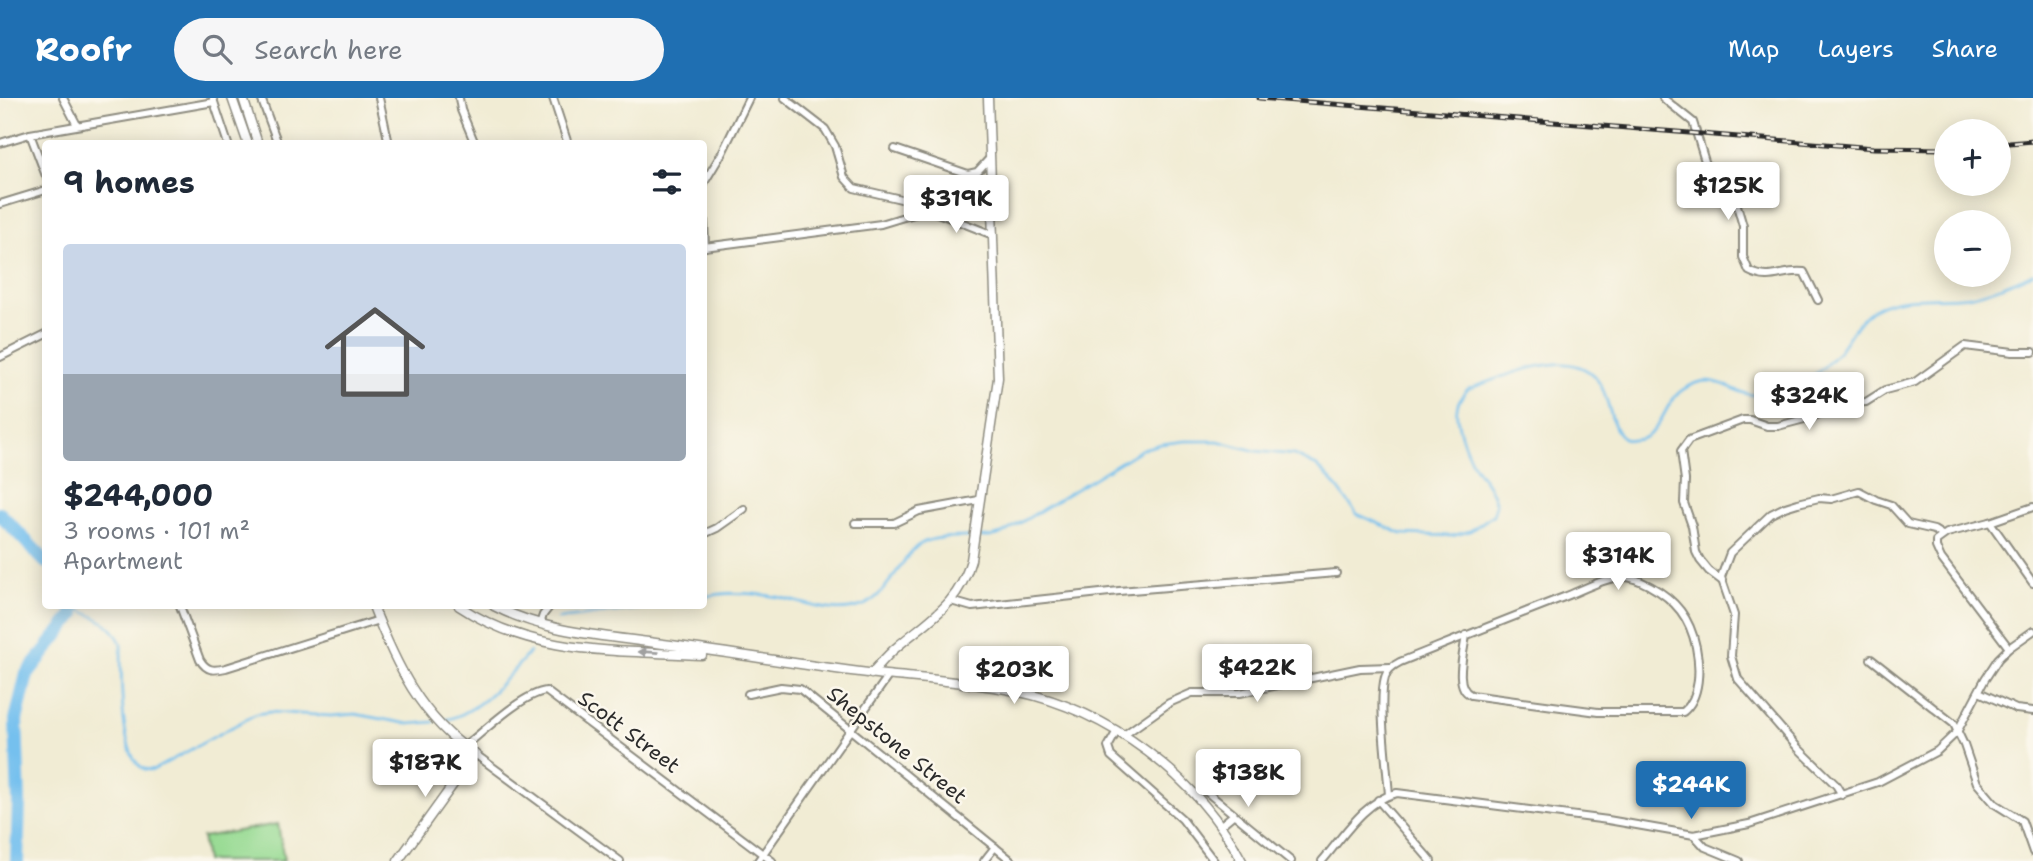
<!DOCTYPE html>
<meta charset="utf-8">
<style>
:root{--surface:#fff;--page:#f6f6f7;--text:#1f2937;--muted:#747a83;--accent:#1f6fb2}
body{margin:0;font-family:"Shantell Sans",sans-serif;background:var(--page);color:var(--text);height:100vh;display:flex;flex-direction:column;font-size:26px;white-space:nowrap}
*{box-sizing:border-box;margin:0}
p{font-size:23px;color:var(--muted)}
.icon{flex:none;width:38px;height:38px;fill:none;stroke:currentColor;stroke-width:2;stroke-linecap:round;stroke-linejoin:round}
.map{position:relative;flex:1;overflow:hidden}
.drawer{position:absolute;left:42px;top:42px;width:665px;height:469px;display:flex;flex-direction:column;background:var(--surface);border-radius:7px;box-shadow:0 4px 18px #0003}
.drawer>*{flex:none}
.buttons{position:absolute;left:1934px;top:21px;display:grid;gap:14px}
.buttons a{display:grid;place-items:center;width:77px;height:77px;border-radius:50%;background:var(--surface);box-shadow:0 4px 18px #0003;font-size:35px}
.price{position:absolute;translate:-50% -60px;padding:0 16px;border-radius:7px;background:#fff;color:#222;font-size:23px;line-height:46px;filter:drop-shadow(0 2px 4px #0008)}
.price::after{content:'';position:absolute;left:50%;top:42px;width:21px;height:16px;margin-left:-10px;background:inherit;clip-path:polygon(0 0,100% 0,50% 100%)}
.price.on{background:var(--accent);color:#fff}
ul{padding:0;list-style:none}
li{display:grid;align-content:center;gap:14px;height:371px;padding:0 21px}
li span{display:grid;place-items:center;height:217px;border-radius:7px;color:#555}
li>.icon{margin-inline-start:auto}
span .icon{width:126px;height:126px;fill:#fffc;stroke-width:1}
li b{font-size:30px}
h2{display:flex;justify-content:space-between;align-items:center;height:84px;padding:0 21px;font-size:30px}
header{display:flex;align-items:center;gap:42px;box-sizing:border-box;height:98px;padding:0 35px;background:var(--accent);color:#fff}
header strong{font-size:33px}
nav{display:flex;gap:38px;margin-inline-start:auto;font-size:24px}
.search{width:490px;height:63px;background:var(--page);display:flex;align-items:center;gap:18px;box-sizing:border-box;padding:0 24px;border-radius:38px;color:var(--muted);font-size:26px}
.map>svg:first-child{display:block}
.green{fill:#96da92;stroke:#60825e;stroke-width:2}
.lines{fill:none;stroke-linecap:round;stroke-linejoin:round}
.stream{stroke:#74c0ee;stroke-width:2.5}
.river{stroke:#74c0ee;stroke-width:14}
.street-casing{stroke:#8e8c80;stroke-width:10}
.secondary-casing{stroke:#8e8c80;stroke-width:11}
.street{stroke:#fff;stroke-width:6}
.secondary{stroke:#fff;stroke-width:8}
.rail-casing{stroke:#2b2b2b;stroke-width:5}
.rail{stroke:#fbf7ec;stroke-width:2.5;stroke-dasharray:8;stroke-linecap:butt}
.oneway{fill:#a0a0a0}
.labels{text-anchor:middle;stroke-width:5;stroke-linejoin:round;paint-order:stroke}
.street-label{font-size:21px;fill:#2b2b2b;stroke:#fbf7ec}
</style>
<header>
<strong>Roofr</strong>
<div class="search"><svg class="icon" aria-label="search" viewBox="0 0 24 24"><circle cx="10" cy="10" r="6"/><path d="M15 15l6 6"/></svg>Search here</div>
<nav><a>Map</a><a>Layers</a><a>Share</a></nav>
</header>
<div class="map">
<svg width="2033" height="763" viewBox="0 0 2033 763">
<rect width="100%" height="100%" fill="#fbf7ec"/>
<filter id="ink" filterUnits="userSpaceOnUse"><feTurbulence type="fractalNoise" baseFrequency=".0143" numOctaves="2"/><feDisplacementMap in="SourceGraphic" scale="14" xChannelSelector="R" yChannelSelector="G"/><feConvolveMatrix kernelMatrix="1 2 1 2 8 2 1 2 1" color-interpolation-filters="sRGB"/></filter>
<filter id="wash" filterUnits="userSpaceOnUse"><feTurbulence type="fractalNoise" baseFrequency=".00686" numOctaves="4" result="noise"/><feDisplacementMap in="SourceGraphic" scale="28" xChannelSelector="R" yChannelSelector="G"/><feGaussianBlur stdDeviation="1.57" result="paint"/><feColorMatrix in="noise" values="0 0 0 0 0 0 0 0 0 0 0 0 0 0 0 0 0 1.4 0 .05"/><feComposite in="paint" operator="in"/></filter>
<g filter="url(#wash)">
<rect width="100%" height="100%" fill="#f1ecd4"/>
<path class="green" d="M278,726L284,763H206L202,739Z"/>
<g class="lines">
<g class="stream">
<path d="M978,439H990L1002,436L1142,351L1161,346L1184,343H1218L1256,353L1294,357L1317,368L1334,385L1357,416L1402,436L1452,438L1470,433L1493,417L1496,407C1492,389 1481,379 1472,364C1465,352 1455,323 1457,310C1458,302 1463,296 1468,291C1495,282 1526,268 1555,266C1625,262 1597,340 1632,342C1655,343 1661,319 1671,304C1676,295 1687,288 1696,285C1713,279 1726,288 1741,294C1753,299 1770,298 1782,294C1804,287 1823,272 1838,254C1851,238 1859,217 1879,208C1907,196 1939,202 1968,198C1991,194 2012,184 2033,175"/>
<path d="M704,499C725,493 756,495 778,499C806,505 833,518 862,508C871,505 877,499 883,492C919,448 907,438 971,439"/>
<path d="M73,508C93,519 112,523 121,546C122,568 116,683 155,671L256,616L270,614L331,618L355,616L409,626L434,624"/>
<path d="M558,521L663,508"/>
<path d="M441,623C480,616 504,582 530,554"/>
</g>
<g class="river">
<path d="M0,416L46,464"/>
<path d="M17,763L19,704L16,622L27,576L74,516L71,508"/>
</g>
</g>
</g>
<g filter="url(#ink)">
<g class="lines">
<g class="street-casing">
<g id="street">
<path d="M63,0L77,27"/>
<path d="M261,0L278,46"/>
<path d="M379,0L389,46"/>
<path d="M459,0L461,12L475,46"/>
<path d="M553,0L568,46"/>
<path d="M785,0L825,31L835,48L844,79L854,90L905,102L993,137"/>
<path d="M1663,0L1693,24L1707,70L1734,97L1743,128V159L1749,173C1772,185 1782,171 1804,174L1818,202"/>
<path d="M213,1L228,46"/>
<path d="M30,36L46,78"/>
<path d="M0,45L30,36L214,4"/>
<path d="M895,51L968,76L977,74L989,61"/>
<path d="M704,85L722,55L749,0"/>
<path d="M0,106L46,92"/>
<path d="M704,120L705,149"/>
<path d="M704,149L881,126L927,112"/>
<path d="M0,259L46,236"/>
<path d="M1990,424L2033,485"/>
<path d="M855,425H894L919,413L979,402"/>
<path d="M704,436L717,430L744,411"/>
<path d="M1721,482L1709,473L1700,462L1696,454L1692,428L1684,405L1685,382L1681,353L1689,342L1743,322H1750L1767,328H1778L1812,319L1837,307L1866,304L1885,292L1915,284L1965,248L2013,254H2033"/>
<path d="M951,503L972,509L1119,493L1336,475"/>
<path d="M180,508L200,562C207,573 213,573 226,570L379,522"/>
<path d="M540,526L543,517L550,508"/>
<path d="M2009,550L1941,460L1936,449V443L1947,435L1990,424L2033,409"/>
<path d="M1871,561L1954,626L1964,647L1977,685L1995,706L2022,723L2033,754"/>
<path d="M1979,594L2016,611L2033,613"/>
<path d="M748,596L781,589L800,591L1012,763"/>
<path d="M1117,633L1108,649L1111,658L1182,721L1214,763"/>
<path d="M1124,637L1169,605L1192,595H1240L1360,570L1391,569"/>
<path d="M464,649C484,633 522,596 546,593L772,763"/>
<path d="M475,656L620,763"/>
<path d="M1226,658L1203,683V691L1291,763"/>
<path d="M1389,697C1387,668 1378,604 1385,579C1387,571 1394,567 1400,564C1455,542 1509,520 1564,499C1583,492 1604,479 1625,479C1634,479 1642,484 1650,488C1676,502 1690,520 1696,549C1700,569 1701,600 1683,614H1598L1471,597C1453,590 1464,554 1466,537"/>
<path d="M1842,697L1836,687L1798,650L1738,581L1731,558L1734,517L1721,479L1730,455L1771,416L1785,409L1798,405L1819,400L1831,401L1859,393L1876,402L1891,407L1908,426L1934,432L1942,437"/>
<path d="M1378,702L1431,763"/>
<path d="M1221,727L1233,717"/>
<path d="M1694,737L1705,749L1739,763"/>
<path d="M758,763L889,577"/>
<path d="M984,763L995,749"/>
<path d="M1322,763C1342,740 1365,702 1397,695L1608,722L1694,737L1749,726L1878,684L1937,653L1957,634L1985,581L1998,561L2009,550L2033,533"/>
</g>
</g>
<g class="secondary-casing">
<g id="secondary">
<path d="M232,0L248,46"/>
<path d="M243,0L258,46"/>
<path d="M373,508C395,565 421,621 475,656L398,763"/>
<path d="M459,508C534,558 617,552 702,557"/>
<path d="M494,508C546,535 606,538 663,546C732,555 800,567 868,575C918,581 967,583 1016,593C1110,613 1197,678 1242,763"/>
<path d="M871,576C880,566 888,556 898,548C931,520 959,506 971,462L998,280L988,0"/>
</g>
</g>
<use href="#street" class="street"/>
<use href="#secondary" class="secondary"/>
<g class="rail-casing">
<g id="rail">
<path d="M1259,0L1874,50L1946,51"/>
<path d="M1998,46L2033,43"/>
</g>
</g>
<use href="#rail" class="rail"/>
</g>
<defs><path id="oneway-solid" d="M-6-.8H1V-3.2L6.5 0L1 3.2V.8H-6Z" transform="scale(1.75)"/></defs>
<use class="oneway" href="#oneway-solid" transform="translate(648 554) rotate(-177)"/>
</g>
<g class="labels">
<g class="street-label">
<text transform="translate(629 634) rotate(37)" y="7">Scott Street</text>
<text transform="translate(897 647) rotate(39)" y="7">Shepstone Street</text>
</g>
</g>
</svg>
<div class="buttons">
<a>+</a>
<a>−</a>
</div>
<b class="price" style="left:1728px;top:124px">$125K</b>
<b class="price" style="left:956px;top:137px">$319K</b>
<b class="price" style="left:1809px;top:334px">$324K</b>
<b class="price" style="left:1618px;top:494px">$314K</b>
<b class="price" style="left:1257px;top:606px">$422K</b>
<b class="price" style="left:1014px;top:608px">$203K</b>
<b class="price" style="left:425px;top:701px">$187K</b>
<b class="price" style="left:1248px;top:711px">$138K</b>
<b class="price on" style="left:1691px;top:723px">$244K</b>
<section class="drawer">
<h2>9 homes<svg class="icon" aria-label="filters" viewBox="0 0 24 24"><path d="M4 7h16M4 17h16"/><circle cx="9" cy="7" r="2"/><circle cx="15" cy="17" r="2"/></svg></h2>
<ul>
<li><span style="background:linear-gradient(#c9d6e8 60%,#9aa5b1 0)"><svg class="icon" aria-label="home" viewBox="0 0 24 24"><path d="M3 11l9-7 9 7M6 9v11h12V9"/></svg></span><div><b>$244,000</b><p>3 rooms · 101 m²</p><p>Apartment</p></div></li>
</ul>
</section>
</div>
